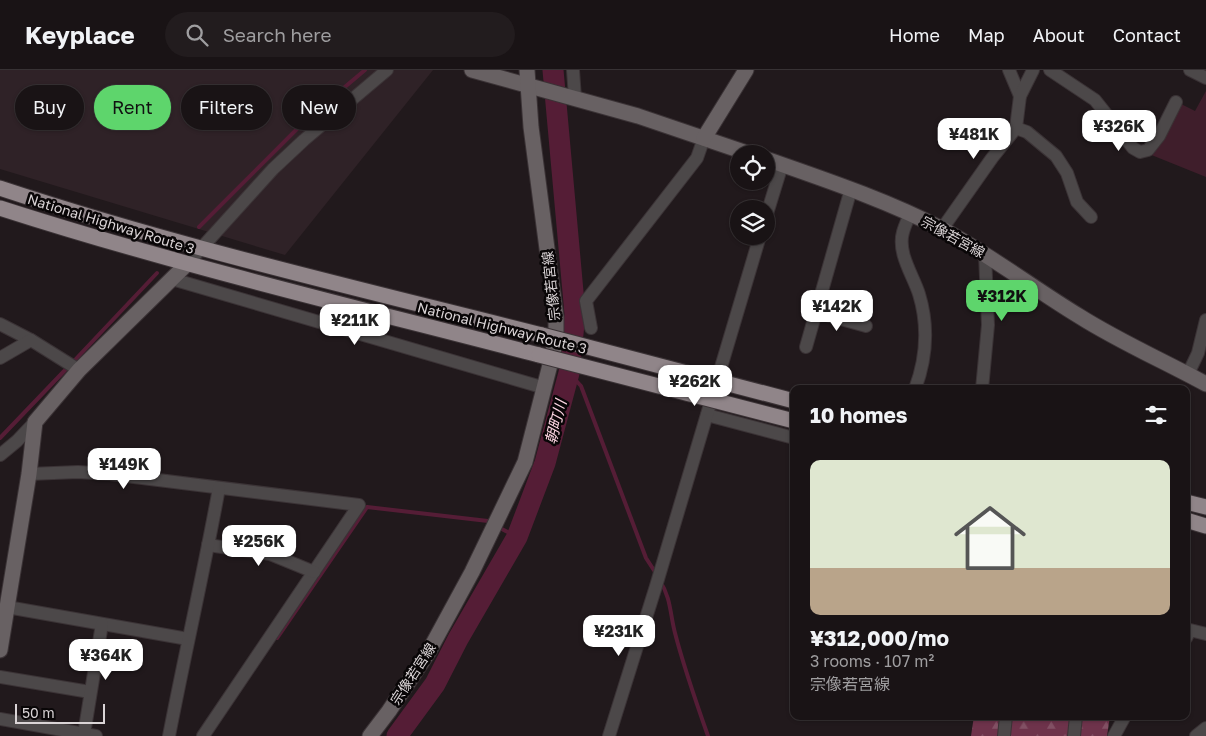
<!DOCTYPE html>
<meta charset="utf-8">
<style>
:root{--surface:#191315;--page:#221c1e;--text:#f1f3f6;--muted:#9f9ea0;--line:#373234;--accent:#5ed56c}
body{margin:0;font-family:"Golos Text","Noto Sans JP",sans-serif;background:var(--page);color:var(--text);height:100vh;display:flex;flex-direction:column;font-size:19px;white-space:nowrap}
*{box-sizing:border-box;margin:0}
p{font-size:16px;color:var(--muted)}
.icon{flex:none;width:28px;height:28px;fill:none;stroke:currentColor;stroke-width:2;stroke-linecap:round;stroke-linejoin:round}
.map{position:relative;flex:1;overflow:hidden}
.details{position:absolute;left:790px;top:315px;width:400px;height:335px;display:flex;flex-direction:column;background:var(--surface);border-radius:10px;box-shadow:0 1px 4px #0004,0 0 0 1px var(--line)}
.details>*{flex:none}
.banner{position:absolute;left:15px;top:15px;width:475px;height:45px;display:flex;gap:10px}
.controls{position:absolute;left:730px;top:75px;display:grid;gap:10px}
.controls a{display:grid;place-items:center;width:45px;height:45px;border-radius:50%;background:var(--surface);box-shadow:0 1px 4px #0004,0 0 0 1px var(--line);font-size:25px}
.scale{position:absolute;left:15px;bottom:12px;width:90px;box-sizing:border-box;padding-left:5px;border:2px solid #dad4d6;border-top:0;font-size:14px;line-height:18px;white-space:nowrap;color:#dad4d6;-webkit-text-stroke:4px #090607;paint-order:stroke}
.price{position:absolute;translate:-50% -42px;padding:0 11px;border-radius:10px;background:#fff;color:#222;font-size:16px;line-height:32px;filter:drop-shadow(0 1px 2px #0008)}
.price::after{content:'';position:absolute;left:50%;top:30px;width:15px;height:11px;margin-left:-8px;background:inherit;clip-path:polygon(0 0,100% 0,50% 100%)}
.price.active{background:var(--accent);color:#111}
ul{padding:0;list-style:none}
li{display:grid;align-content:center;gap:10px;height:265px;padding:0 20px}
li span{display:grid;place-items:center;height:155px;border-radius:10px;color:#555}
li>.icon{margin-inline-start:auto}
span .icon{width:90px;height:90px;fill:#fffc;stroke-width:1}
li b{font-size:21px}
h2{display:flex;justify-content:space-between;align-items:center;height:60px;padding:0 20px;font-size:21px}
.pill{padding:0 18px;border-radius:22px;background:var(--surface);box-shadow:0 1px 4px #0004,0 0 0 1px var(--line);font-size:18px;line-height:45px}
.pill.active{background:var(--accent);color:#111}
header{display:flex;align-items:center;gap:30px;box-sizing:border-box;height:70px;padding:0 25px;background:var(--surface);border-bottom:1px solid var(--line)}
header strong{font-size:24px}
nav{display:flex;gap:28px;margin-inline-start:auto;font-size:18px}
.search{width:350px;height:45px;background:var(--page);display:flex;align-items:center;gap:12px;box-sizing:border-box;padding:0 18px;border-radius:28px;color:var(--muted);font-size:19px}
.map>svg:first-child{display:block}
.built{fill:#2f2227}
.green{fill:#3f1e2b}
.forest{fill:url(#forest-firs)}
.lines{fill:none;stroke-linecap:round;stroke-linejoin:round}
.stream{stroke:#551d36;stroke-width:4}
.river{stroke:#551d36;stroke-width:21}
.street-casing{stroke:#3b3336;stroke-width:14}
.secondary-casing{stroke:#3b3336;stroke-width:17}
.highway-casing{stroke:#3b3336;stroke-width:17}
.street{stroke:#4c4849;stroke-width:12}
.secondary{stroke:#686163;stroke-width:15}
.highway{stroke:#908589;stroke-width:15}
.highway-bridge-casing{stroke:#3b3336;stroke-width:17;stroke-linecap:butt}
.highway-bridge{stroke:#908589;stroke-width:15}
.labels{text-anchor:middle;stroke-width:5;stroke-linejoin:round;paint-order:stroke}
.street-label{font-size:14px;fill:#dad4d6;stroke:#090607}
.water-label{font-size:15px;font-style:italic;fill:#fcd5e2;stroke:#090607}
</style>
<header>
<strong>Keyplace</strong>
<div class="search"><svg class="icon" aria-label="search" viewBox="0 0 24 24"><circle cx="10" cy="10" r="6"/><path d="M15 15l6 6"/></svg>Search here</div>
<nav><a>Home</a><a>Map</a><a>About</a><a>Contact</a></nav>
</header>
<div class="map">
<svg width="1206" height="666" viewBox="0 0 1206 666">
<defs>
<pattern id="forest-firs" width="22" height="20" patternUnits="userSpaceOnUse" patternTransform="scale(1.25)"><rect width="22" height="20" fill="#6e334b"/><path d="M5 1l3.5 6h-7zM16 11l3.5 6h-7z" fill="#825064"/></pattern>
</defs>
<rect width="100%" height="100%" fill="#21191c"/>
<path class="built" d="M0,0H433L285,185L0,99Z"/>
<path class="green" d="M1206,21V107L1149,84L1179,33L1195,41Z"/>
<path class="forest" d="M974,646H1110L1107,666H971Z"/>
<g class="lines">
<g class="stream">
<path d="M199,157L308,48L365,0"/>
<path d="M73,292L157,203"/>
<path d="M569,303L581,316L646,488L657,505"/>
<path d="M0,368L68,297"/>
<path d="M498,457L517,467"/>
<path d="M660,511C671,528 670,544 675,563C684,598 696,632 708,666"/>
<path d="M277,568L367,437L488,451L492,454"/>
</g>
<path class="river" d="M397,666L435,614L458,569L517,467L545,393L569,303L575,244L553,0"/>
<g class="street-casing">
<g id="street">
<path d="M573,0L575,28"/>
<path d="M1009,0L1020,26"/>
<path d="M1050,0L1095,30L1133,78L1140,82L1148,80L1159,66L1176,32"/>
<path d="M1190,0L1206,8"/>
<path d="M1016,58L1027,62L1056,86L1067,103L1077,132L1091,147"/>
<path d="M910,144C908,149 905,155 903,162C897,183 913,205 919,224C929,257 927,287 915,319"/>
<path d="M766,147L782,95"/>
<path d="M942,159L992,88L1016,58L1020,26L1033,0"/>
<path d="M187,194L273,99L304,70L387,0"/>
<path d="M172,209L545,318"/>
<path d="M816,242L866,256"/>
<path d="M0,254L31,270"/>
<path d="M591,258L586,231L697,88L704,68"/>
<path d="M806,277L851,119"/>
<path d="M0,288L31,270L79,300"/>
<path d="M1188,304L1198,283L1206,250"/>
<path d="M982,319L988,255L985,184"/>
<path d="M707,345L794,368"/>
<path d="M0,385L17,371L35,352"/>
<path d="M29,404L78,402L110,404L359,435L203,666"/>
<path d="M208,475L270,484L314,502"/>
<path d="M7,537L188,569"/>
<path d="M1186,568L1190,560L1206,564"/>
<path d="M0,607L90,622"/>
<path d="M0,649L96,666"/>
<path d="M84,664L102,554"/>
<path d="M169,666C185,583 204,501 219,418"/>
<path d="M609,666L656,516L760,166"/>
<path d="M1004,666L1006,646"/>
<path d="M1074,666L1076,646"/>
<path d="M1114,666L1125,646"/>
<path d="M1196,666L1206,658"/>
</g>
</g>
<g class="secondary-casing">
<g id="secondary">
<path d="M472,0L638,46L750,84"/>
<path d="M704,68L746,0"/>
<path d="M766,89C826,110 886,130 942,159C990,185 1033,218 1079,246C1120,272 1164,291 1206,314"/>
<path d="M0,580L29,404L35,352L79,300L187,194"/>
<path d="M370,666L389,641L429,581L472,502L525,392L553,283L556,265V247L531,57L527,0"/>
</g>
</g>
<g class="highway-casing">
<g id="highway">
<path d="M0,118C178,177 361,219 542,265"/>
<path d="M0,138C177,195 359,238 539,285"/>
<path d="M1186,432L1206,437"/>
<path d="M1186,450L1206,456"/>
</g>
</g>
<use href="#street" class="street"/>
<use href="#secondary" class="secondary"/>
<use href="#highway" class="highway"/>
<g class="highway-bridge-casing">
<g id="highway-bridge">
<path d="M542,265L794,331"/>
<path d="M539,285L794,351"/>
</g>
</g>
<use href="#highway-bridge" class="highway-bridge"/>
</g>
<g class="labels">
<g class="street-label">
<text transform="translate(111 154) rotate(17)" y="5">National Highway Route 3</text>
<text transform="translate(953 167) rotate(29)" y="5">宗像若宮線</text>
<text transform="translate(551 216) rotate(-96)" y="5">宗像若宮線</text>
<text transform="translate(502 258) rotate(14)" y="5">National Highway Route 3</text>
<text transform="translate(413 604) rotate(-57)" y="5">宗像若宮線</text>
</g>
<g class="water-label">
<text transform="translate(556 352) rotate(-76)" y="5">朝町川</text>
</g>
</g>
</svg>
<div class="controls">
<a><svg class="icon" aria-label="locate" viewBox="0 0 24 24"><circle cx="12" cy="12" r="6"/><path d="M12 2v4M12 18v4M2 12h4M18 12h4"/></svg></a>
<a><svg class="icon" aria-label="layers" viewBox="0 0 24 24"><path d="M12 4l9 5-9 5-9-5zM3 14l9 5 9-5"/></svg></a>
</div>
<div class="scale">50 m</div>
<b class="price" style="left:1119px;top:82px">¥326K</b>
<b class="price" style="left:974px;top:90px">¥481K</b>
<b class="price active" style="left:1002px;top:252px">¥312K</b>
<b class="price" style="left:837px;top:262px">¥142K</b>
<b class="price" style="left:355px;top:276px">¥211K</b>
<b class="price" style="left:695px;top:337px">¥262K</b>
<b class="price" style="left:124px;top:420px">¥149K</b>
<b class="price" style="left:259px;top:497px">¥256K</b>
<b class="price" style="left:619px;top:587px">¥231K</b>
<b class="price" style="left:106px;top:611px">¥364K</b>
<div class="banner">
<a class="pill">Buy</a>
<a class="pill active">Rent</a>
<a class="pill">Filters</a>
<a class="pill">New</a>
</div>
<section class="details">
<h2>10 homes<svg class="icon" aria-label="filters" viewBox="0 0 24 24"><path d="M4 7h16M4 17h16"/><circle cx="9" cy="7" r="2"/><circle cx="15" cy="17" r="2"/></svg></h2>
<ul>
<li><span style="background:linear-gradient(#dfe7d0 70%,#b9a48a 0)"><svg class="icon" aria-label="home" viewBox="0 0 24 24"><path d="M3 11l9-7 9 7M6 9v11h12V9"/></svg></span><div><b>¥312,000/mo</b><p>3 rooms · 107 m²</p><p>宗像若宮線</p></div></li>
</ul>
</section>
</div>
